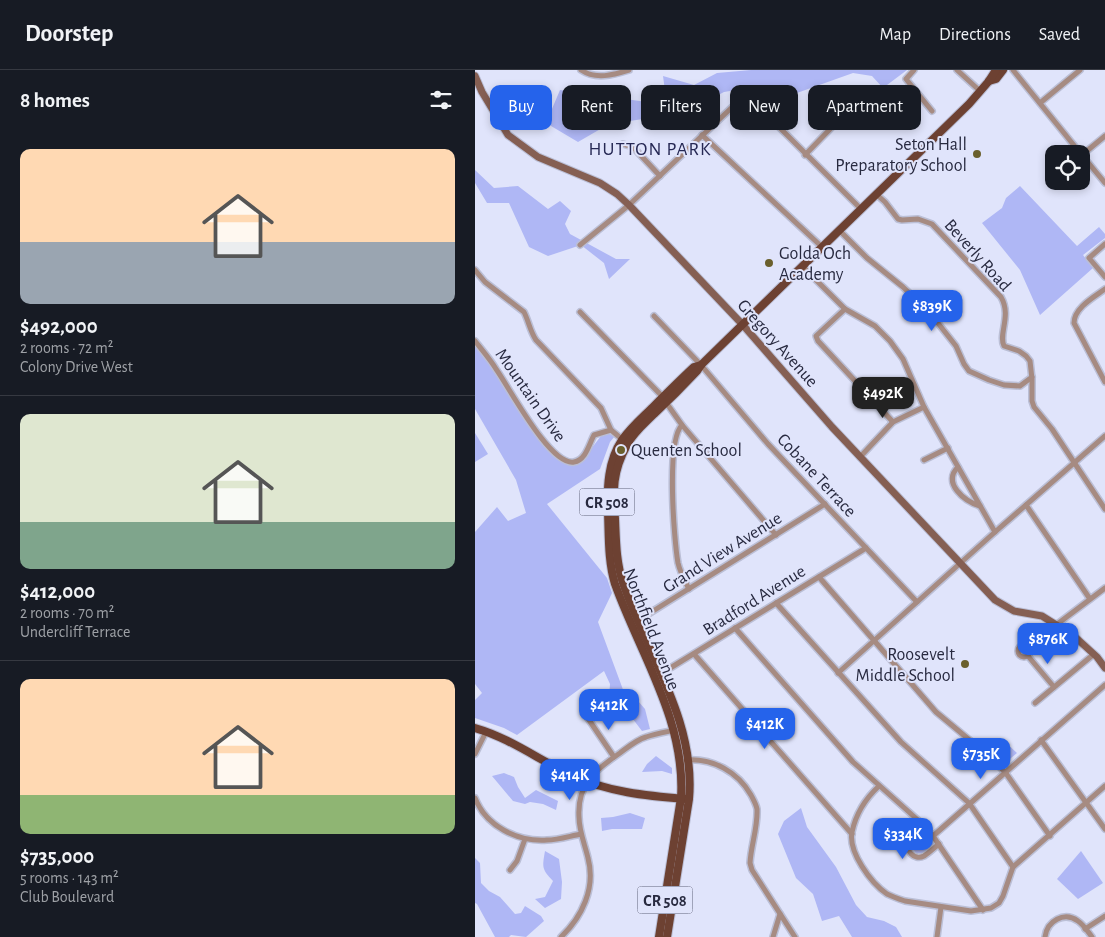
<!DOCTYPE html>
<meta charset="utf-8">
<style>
:root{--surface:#171b24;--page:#20242c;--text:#f1f3f6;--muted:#9ea1a6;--line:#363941;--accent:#2563eb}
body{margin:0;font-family:"Alegreya Sans",sans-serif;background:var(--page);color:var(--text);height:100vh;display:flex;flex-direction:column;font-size:19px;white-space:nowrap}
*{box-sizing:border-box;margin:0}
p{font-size:16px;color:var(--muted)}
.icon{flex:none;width:28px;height:28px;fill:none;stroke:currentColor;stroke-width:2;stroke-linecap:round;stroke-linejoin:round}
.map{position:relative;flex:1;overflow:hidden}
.details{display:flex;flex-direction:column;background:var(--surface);width:475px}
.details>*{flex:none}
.banner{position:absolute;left:15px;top:15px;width:475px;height:45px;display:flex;gap:10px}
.tools{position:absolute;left:570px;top:75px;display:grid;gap:10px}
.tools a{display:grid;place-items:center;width:45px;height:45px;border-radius:10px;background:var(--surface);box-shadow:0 2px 8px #0003;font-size:25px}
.price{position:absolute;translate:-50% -42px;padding:0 11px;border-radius:10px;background:var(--accent);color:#fff;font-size:16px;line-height:32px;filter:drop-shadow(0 1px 2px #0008)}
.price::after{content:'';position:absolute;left:50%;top:30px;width:15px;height:11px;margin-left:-8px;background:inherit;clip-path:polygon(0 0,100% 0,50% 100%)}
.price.on{background:#222;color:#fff}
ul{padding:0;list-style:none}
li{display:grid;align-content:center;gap:10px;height:265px;padding:0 20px}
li+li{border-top:1px solid var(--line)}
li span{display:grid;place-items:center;height:155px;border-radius:10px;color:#555}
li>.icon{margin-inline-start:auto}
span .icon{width:90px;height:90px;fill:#fffc;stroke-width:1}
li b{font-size:21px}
h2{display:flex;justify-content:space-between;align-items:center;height:60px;padding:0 20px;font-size:21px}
.tag{padding:0 18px;border-radius:10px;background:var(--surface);box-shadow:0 2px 8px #0003;font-size:18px;line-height:45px}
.tag.on{background:var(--accent);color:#fff}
header{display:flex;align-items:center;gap:30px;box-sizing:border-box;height:70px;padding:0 25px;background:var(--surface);border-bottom:1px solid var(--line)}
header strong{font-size:24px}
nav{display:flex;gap:28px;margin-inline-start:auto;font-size:18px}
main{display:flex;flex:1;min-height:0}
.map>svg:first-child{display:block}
.green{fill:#afb7f5}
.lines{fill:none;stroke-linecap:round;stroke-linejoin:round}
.street-casing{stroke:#bbbfd6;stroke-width:8}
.secondary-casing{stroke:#bbbfd6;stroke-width:9}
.primary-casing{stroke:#bbbfd6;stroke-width:10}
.street{stroke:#a68b82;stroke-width:5}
.secondary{stroke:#855f53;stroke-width:7}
.primary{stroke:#6d4132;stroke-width:8}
.poi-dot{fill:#6a5f2c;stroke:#e0e4fb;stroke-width:2}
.labels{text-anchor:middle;stroke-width:4;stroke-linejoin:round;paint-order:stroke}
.shield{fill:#e0e4fb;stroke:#5f6278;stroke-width:1}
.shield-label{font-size:16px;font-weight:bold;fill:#282a40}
.poi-label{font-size:18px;fill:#282a40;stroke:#e0e4fb;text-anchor:end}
.street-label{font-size:18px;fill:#282a40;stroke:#e0e4fb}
.neighbourhood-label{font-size:19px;letter-spacing:1px;fill:#262854;stroke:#e0e4fb}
</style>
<header>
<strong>Doorstep</strong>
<nav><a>Map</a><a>Directions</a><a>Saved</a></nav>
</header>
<main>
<section class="details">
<h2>8 homes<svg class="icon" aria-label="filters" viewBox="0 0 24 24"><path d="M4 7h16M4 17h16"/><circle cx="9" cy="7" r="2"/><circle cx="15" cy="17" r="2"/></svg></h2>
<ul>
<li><span style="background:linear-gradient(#ffd9b3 60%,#9aa5b1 0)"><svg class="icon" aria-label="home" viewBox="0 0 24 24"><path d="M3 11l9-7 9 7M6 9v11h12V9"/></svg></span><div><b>$492,000</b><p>2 rooms · 72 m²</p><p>Colony Drive West</p></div></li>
<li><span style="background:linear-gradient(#dfe7d0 70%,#7fa58c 0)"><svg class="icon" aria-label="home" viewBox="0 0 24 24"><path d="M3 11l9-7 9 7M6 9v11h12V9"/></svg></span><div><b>$412,000</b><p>2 rooms · 70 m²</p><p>Undercliff Terrace</p></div></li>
<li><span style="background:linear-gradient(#ffd9b3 75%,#8fb573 0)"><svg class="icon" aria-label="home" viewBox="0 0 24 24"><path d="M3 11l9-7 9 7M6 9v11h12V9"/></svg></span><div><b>$735,000</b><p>5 rooms · 143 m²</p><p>Club Boulevard</p></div></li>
</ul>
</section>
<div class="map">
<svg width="630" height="867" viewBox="0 0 630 867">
<rect width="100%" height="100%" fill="#e0e4fb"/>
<g class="green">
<path d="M276,0H432L408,18L397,6L378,3L305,29L267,19L249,22L190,53L175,48L134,54L103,72L71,53L85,20L179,33L191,28L188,6L219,15L242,3Z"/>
<path d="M0,100L19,118L43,116L73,139L85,131L96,141L90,154L95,164L141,189H155L134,209L129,193L106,175L73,186L54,177L34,133H12L0,113Z"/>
<path d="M545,116L602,176L624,157L630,164V168L608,185L618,198L565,245L545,200L507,153L527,138L531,128Z"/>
<path d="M0,270L84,390L100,395L106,392L129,362L140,366L135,372L125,399L72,434L132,508L137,523L123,552L150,625L154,634L163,631L170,639L175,659L167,661L154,644L134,627L135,614L129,601L42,665L29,658L0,648V630L7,623L0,614V462L22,437L33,451L51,443L41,410L0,339Z"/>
<path d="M0,363L13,384L0,392Z"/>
<path d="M520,669L525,674L529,671L542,683L530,693L511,676Z"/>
<path d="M181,686L197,698V704L187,701L167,702L172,694Z"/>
<path d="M29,703L39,707L43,717L50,728L61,720L83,731L81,740L68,734L55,732L50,734L38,731L17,706Z"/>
<path d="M326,738L332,757L361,797L381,835L392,847L409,851L421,857L427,867H377L364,846L347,851L338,824L321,808L303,764L309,751Z"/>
<path d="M155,743L170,748L167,759H137L127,761L126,748L138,747Z"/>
<path d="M450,762L460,773L449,783H441L437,778V774Z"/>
<path d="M70,781L84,789L87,812L86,829L70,838L60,829L70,827L78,811C67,799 67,798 70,781Z"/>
<path d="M606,781L628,813L603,829L582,809Z"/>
<path d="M0,788L5,793L6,813L14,821L25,827L40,844L46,843L50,836L66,846L69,851L51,867L36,865L34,867H20L2,834L0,833Z"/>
</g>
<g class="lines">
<g class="street-casing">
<g id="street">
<path d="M106,0C121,10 138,5 154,0"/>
<path d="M439,0L431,9L457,41"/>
<path d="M482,0L505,21"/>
<path d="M538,0L606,84"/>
<path d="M565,33L605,0"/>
<path d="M227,65L347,177"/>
<path d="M148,74L158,77L185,106"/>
<path d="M606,84L630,113"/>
<path d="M330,85L389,24"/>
<path d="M607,85L630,66"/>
<path d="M401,124L410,132L423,149L427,150L443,149L457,154L526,227C537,246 523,264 529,276L544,281L551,286L555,291L557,309V331L559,337L577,359L630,439"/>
<path d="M364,160L392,188L428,217L455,243L481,276L489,294L494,301L514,310L529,315L545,316L557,307"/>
<path d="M630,174L614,188L630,207"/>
<path d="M105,175L154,135L271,24L386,139"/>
<path d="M327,196L370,239L400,256L415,271L428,289L449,337L520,462"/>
<path d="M0,200L10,212L49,242C54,252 55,261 61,270L126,338L136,360L148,370"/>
<path d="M630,219C619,227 599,238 599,253L630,312"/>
<path d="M370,239L341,266L343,271L418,352"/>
<path d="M105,242L185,324L207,355L301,465"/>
<path d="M179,246L226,295L293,374L442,532"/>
<path d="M0,271C7,280 15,289 21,299C34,317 75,396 99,392C111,390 114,374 119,365L136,360"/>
<path d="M207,355C191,370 199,470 203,493C205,502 210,511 214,519"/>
<path d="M385,387L418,352L449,337"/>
<path d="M449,390L473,378"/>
<path d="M483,397C467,413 489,431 505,436"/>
<path d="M551,435L615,529"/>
<path d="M344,507L461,642L509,682L530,702L575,766"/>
<path d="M301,533L426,672L494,733L538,797"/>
<path d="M159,540L170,546L350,434"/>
<path d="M581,555L630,518"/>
<path d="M260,558L378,692L444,751L458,766L508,840"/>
<circle cx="549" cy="581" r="6"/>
<path d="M219,584L377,764"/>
<path d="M553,586L579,617"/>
<path d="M185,596L192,600L391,478"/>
<path d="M363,603L520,462L630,366"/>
<path d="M560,633L619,584"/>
<path d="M112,647L139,687"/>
<path d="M566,670L630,759"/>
<path d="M0,684L11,662"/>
<path d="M211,690C238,688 263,702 276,725C278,729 281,734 282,739C283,757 276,775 275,793L277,800L320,867"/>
<path d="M404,716C390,729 381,743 377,762C373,782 396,813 412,824C418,827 424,829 430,831L496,841L516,838L524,833L528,826L538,797L630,716"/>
<path d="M0,728C11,756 42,772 72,770C83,770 95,766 106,764"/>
<path d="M450,757C445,761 439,766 435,771C429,780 439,791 449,786C454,783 459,778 464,774"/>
<path d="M458,766L630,615"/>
<path d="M35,800L42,791L50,769"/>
<path d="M610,859L630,846"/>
<path d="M86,867C107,847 121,818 113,788C110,775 104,761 104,747C102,714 120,700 145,683C152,678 161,670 171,667C180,664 191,662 200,660"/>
<path d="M298,867L305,844"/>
<path d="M462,867L466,837"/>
<path d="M570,867C572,851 589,841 603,851C609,855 613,862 617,867"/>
</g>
</g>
<g class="secondary-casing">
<path id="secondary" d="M0,6L7,22L33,65L63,87L125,113L142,124L154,135L267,254L357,357L520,530L539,541L567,546L599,566L622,587L630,598"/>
</g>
<g class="primary-casing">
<g id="primary">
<path d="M514,11L521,9L528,0"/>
<path d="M0,658C35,668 64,690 96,705C132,722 172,726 211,729"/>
<path d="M184,867L206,728C211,651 165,584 140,514C133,491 134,466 133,442C132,417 133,391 147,370C156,357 168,347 178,337C192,323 205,310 219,297L226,295"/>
<path d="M192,867L214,729C221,651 172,584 148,513C141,492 141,471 140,449C138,420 137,402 152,375C158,363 169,354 179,344C194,330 208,316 222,301L226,295L494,34L514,11L521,0"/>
</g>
</g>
<use href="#street" class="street"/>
<use href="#secondary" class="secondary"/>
<use href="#primary" class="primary"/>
</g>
<g class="poi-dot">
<circle cx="502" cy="84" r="5"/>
<circle cx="294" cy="193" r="5"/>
<circle cx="146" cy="380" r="5"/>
<circle cx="490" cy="594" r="5"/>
</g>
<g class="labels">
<g class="shield">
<rect x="104.5" y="418.5" width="55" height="27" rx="4"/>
<rect x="162.5" y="816.5" width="55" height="27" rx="4"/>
</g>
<g class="shield-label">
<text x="132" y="438">CR 508</text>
<text x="190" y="836">CR 508</text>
</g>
<g class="poi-label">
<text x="492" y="80">Seton Hall<tspan x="492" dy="21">Preparatory School</tspan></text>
<text x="304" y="189" text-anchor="start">Golda Och<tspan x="304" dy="21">Academy</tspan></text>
<text x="156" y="386" text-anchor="start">Quenten School</text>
<text x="480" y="590">Roosevelt<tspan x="480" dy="21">Middle School</tspan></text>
</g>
<g class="street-label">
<text transform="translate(503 185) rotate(48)" y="6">Beverly Road</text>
<text transform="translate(303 273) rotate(48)" y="6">Gregory Avenue</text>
<text transform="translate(56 325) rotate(55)" y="6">Mountain Drive</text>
<text transform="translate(342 405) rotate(47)" y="6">Cobane Terrace</text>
<text transform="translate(247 482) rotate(-32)" y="6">Grand View Avenue</text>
<text transform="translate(279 530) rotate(-32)" y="6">Bradford Avenue</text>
<text transform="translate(177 559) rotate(69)" y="6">Northfield Avenue</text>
</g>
<g class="neighbourhood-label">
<text x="175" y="85">HUTTON PARK</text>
</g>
</g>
</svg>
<div class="tools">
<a><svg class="icon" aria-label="locate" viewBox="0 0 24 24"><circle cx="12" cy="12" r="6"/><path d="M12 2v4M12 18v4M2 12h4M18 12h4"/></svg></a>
</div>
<b class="price" style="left:457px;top:262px">$839K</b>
<b class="price on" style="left:408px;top:349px">$492K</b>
<b class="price" style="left:573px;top:595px">$876K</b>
<b class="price" style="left:134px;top:661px">$412K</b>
<b class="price" style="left:290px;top:680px">$412K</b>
<b class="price" style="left:506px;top:710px">$735K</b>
<b class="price" style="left:95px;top:731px">$414K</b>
<b class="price" style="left:428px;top:790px">$334K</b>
<div class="banner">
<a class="tag on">Buy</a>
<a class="tag">Rent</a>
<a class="tag">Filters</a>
<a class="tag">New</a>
<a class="tag">Apartment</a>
</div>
</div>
</main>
